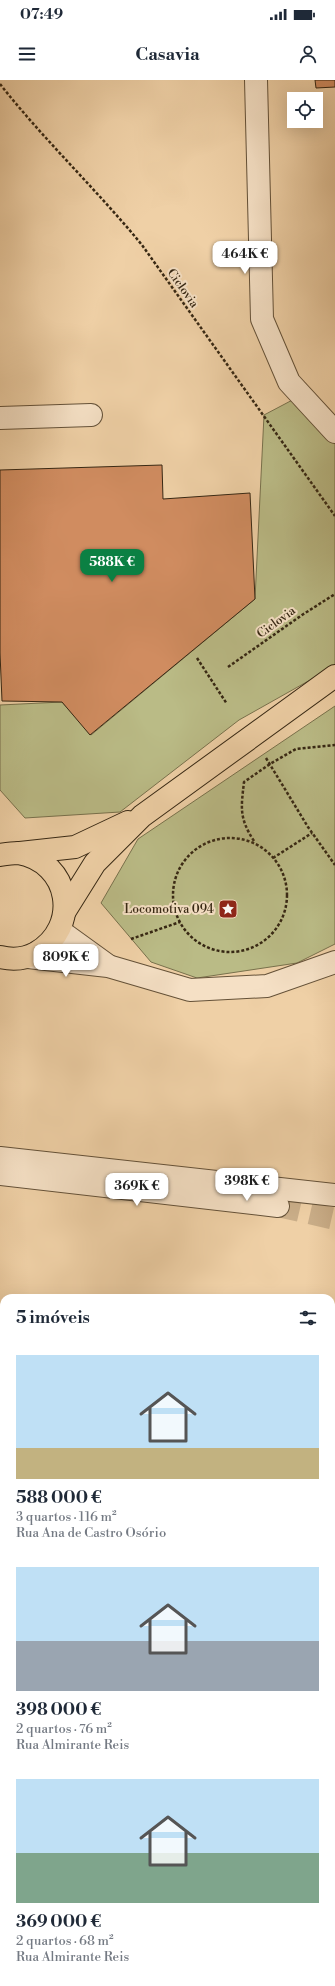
<!DOCTYPE html>
<html lang="pt">
<meta charset="utf-8">
<style>
:root{--surface:#fff;--page:#f2f2f3;--text:#1f2937;--muted:#747a83;--accent:#0b8043}
body{margin:0;font-family:"Libre Bodoni",serif;background:var(--page);color:var(--text);height:100vh;display:flex;flex-direction:column;font-size:15px;white-space:nowrap}
*{box-sizing:border-box;margin:0}
p{font-size:13px;color:var(--muted)}
.icon{flex:none;width:22px;height:22px;fill:none;stroke:currentColor;stroke-width:2;stroke-linecap:round;stroke-linejoin:round}
.map{position:relative;flex:1;overflow:hidden}
.sheet{position:absolute;left:0px;top:1214px;width:335px;height:692px;display:flex;flex-direction:column;background:var(--surface);border-radius:12px 12px 0 0;box-shadow:0 4px 16px #0002}
.sheet>*{flex:none}
.tools{position:absolute;left:287px;top:12px;display:grid;gap:8px}
.tools a{display:grid;place-items:center;width:36px;height:36px;border-radius:0px;background:var(--surface);box-shadow:0 4px 16px #0002;font-size:20px}
.price{position:absolute;translate:-50% -34px;padding:0 9px;border-radius:8px;background:#fff;color:#222;font-size:13px;line-height:26px;filter:drop-shadow(0 1px 2px #0008)}
.price::after{content:'';position:absolute;left:50%;top:24px;width:12px;height:9px;margin-left:-6px;background:inherit;clip-path:polygon(0 0,100% 0,50% 100%)}
.price.on{background:var(--accent);color:#fff}
ul{padding:0;list-style:none}
li{display:grid;align-content:center;gap:8px;height:212px;padding:0 16px}
li span{display:grid;place-items:center;height:124px;border-radius:0px;color:#555}
li>.icon{margin-inline-start:auto}
span .icon{width:72px;height:72px;fill:#fffc;stroke-width:1}
li b{font-size:17px}
h2{display:flex;justify-content:space-between;align-items:center;height:48px;padding:0 16px;font-size:17px}
.status{display:flex;justify-content:space-between;align-items:center;height:28px;padding:0 20px;background:var(--surface);direction:ltr}
.status svg{height:11px;fill:currentColor}
header{display:flex;justify-content:space-between;align-items:center;height:52px;padding:0 16px;background:var(--surface);font-size:18px;font-weight:800}
.map>svg:first-child{display:block}
.green{fill:#babb86;stroke:#78714c}
.building{fill:#d08c60;stroke:#362713}
.lines{fill:none;stroke-linecap:round;stroke-linejoin:round}
.minor-tunnel{stroke:#caae89;stroke-width:22;stroke-dasharray:22 11;stroke-linecap:butt}
.minor-casing{stroke:#645138;stroke-width:24}
.major-casing{stroke:#362713;stroke-width:24}
.path{stroke:#362713;stroke-width:2.5;stroke-dasharray:3 2;stroke-linecap:butt}
.minor{stroke:#f5e0c5;stroke-width:22}
.major{stroke:#efd0a6;stroke-width:22}
.rail{stroke:#362713;stroke-width:3;stroke-dasharray:7 7;stroke-linecap:butt}
.labels{text-anchor:middle;stroke-width:4;stroke-linejoin:round;paint-order:stroke}
.street-label{font-size:12px;fill:#362713;stroke:#f5e0c5}
.poi-label{font-size:12px;fill:#362713;stroke:#f5e0c5;text-anchor:end}
</style>
<div class="status"><b>07:49</b><svg viewBox="0 0 49 12"><path d="M0 12V9h3v3zM5 12V6h3v6zM10 12V3h3v9zM15 12V0h3v12zM26 1h20v11H26zM47 4h2v5h-2z"/></svg></div>
<header><svg class="icon" aria-label="menu" viewBox="0 0 24 24"><path d="M4 6h16M4 12h16M4 18h16"/></svg>Casavia<svg class="icon" aria-label="person" viewBox="0 0 24 24"><circle cx="12" cy="8" r="4"/><path d="M4 21q1-7 8-7t8 7"/></svg></header>
<div class="map">
<svg width="335" height="1906" viewBox="0 0 335 1906">
<rect width="100%" height="100%" fill="#efd0a6"/>
<filter id="stains"><feTurbulence type="fractalNoise" baseFrequency=".005" numOctaves="4"/><feColorMatrix values="0 0 0 0 .2 0 0 0 0 .09 0 0 0 0 .02 0 0 0 .5 -.17"/></filter>
<radialGradient id="worn" r=".72"><stop offset=".6" stop-color="#630" stop-opacity="0"/><stop offset="1" stop-color="#630" stop-opacity=".3"/></radialGradient>
<g class="green">
<path d="M300,316L335,352V586L239,640L120,732L25,738L0,710V625L62,622L91,655L255,519L264,335Z"/>
<path d="M335,626V864L297,883L197,898L151,882L101,823L138,759Z"/>
</g>
<g class="building">
<path d="M315,0H335V7L316,8Z"/>
<path d="M162,385L163,419L250,413L255,519L90,655L62,622L2,621L0,573V390Z"/>
<path d="M26,1902H77L76,1906H24Z"/>
</g>
<g class="lines">
<path class="minor-tunnel" d="M278,1126L335,1139"/>
<g class="minor-casing">
<g id="minor">
<path d="M256,0L262,239L289,302L335,352"/>
<path d="M0,338L91,335"/>
<path d="M60,851L107,885"/>
<path d="M28,877L108,886L190,910L267,906L335,882"/>
<path d="M0,1078L335,1115"/>
<path d="M0,1094L278,1126"/>
<path d="M331,1371L335,1367"/>
<path d="M331,1404L335,1399"/>
<path d="M171,1902L193,1906"/>
<path d="M98,1906L99,1902"/>
</g>
</g>
<g class="major-casing">
<g id="major">
<path d="M20,773L75,767L128,742"/>
<path d="M0,775C6,774 13,773 18,773C71,782 81,847 36,873C25,879 12,880 0,877"/>
<path d="M65,831L95,783L142,736L335,596"/>
</g>
</g>
<g class="path">
<path d="M0,4C44,60 97,110 142,165L335,436"/>
<path d="M197,578L227,624"/>
<path d="M228,587L302,535L335,514"/>
<path d="M266,678L308,747L335,785"/>
<circle cx="230" cy="815" r="57"/>
<path d="M254,761C239,738 241,728 244,702L270,684L296,669L335,665"/>
<path d="M273,778L312,753"/>
<path d="M131,859L180,842"/>
</g>
<use href="#minor" class="minor"/>
<use href="#major" class="major"/>
<g class="rail">
<path d="M331,1252L335,1248"/>
<path d="M331,1278L335,1274"/>
<path d="M331,1310L335,1305"/>
<path d="M0,1616L4,1613"/>
<path d="M0,1669L4,1664"/>
<path d="M0,1717L4,1711"/>
<path d="M0,1763L4,1757"/>
</g>
</g>
<defs>
<g id="sight-square" transform="scale(1)"><rect x="-9" y="-9" width="18" height="18" rx="4" fill="#8f2418" stroke="#f5e0c5"/><path d="M0-6L1.8-2.2L6-1.7L2.9 1.2L3.7 5.4L0 3.3L-3.7 5.4L-2.9 1.2L-6-1.7L-1.8-2.2Z" fill="#fff"/></g>
</defs>
<g fill-rule="evenodd">
<use href="#sight-square" x="228" y="829"/>
</g>
<g class="labels">
<g class="street-label">
<text transform="translate(183 208) rotate(55)" y="4">Ciclovia</text>
<text transform="translate(276 542) rotate(-36)" y="4">Ciclovia</text>
</g>
<g class="poi-label">
<text x="214" y="833">Locomotiva 094</text>
</g>
</g>
<rect width="100%" height="100%" filter="url(#stains)"/>
<rect width="100%" height="100%" fill="url(#worn)"/>
</svg>
<div class="tools">
<a><svg class="icon" aria-label="locate" viewBox="0 0 24 24"><circle cx="12" cy="12" r="6"/><path d="M12 2v4M12 18v4M2 12h4M18 12h4"/></svg></a>
</div>
<b class="price" style="left:245px;top:195px">464K €</b>
<b class="price on" style="left:112px;top:503px">588K €</b>
<b class="price" style="left:66px;top:898px">809K €</b>
<b class="price" style="left:247px;top:1122px">398K €</b>
<b class="price" style="left:137px;top:1127px">369K €</b>
<section class="sheet">
<h2>5 imóveis<svg class="icon" aria-label="filters" viewBox="0 0 24 24"><path d="M4 7h16M4 17h16"/><circle cx="9" cy="7" r="2"/><circle cx="15" cy="17" r="2"/></svg></h2>
<ul>
<li><span style="background:linear-gradient(#bfe0f5 75%,#c2b280 0)"><svg class="icon" aria-label="home" viewBox="0 0 24 24"><path d="M3 11l9-7 9 7M6 9v11h12V9"/></svg></span><div><b>588 000 €</b><p>3 quartos · 116 m²</p><p>Rua Ana de Castro Osório</p></div></li>
<li><span style="background:linear-gradient(#bfe0f5 60%,#9aa5b1 0)"><svg class="icon" aria-label="home" viewBox="0 0 24 24"><path d="M3 11l9-7 9 7M6 9v11h12V9"/></svg></span><div><b>398 000 €</b><p>2 quartos · 76 m²</p><p>Rua Almirante Reis</p></div></li>
<li><span style="background:linear-gradient(#bfe0f5 60%,#7fa58c 0)"><svg class="icon" aria-label="home" viewBox="0 0 24 24"><path d="M3 11l9-7 9 7M6 9v11h12V9"/></svg></span><div><b>369 000 €</b><p>2 quartos · 68 m²</p><p>Rua Almirante Reis</p></div></li>
</ul>
</section>
</div>
